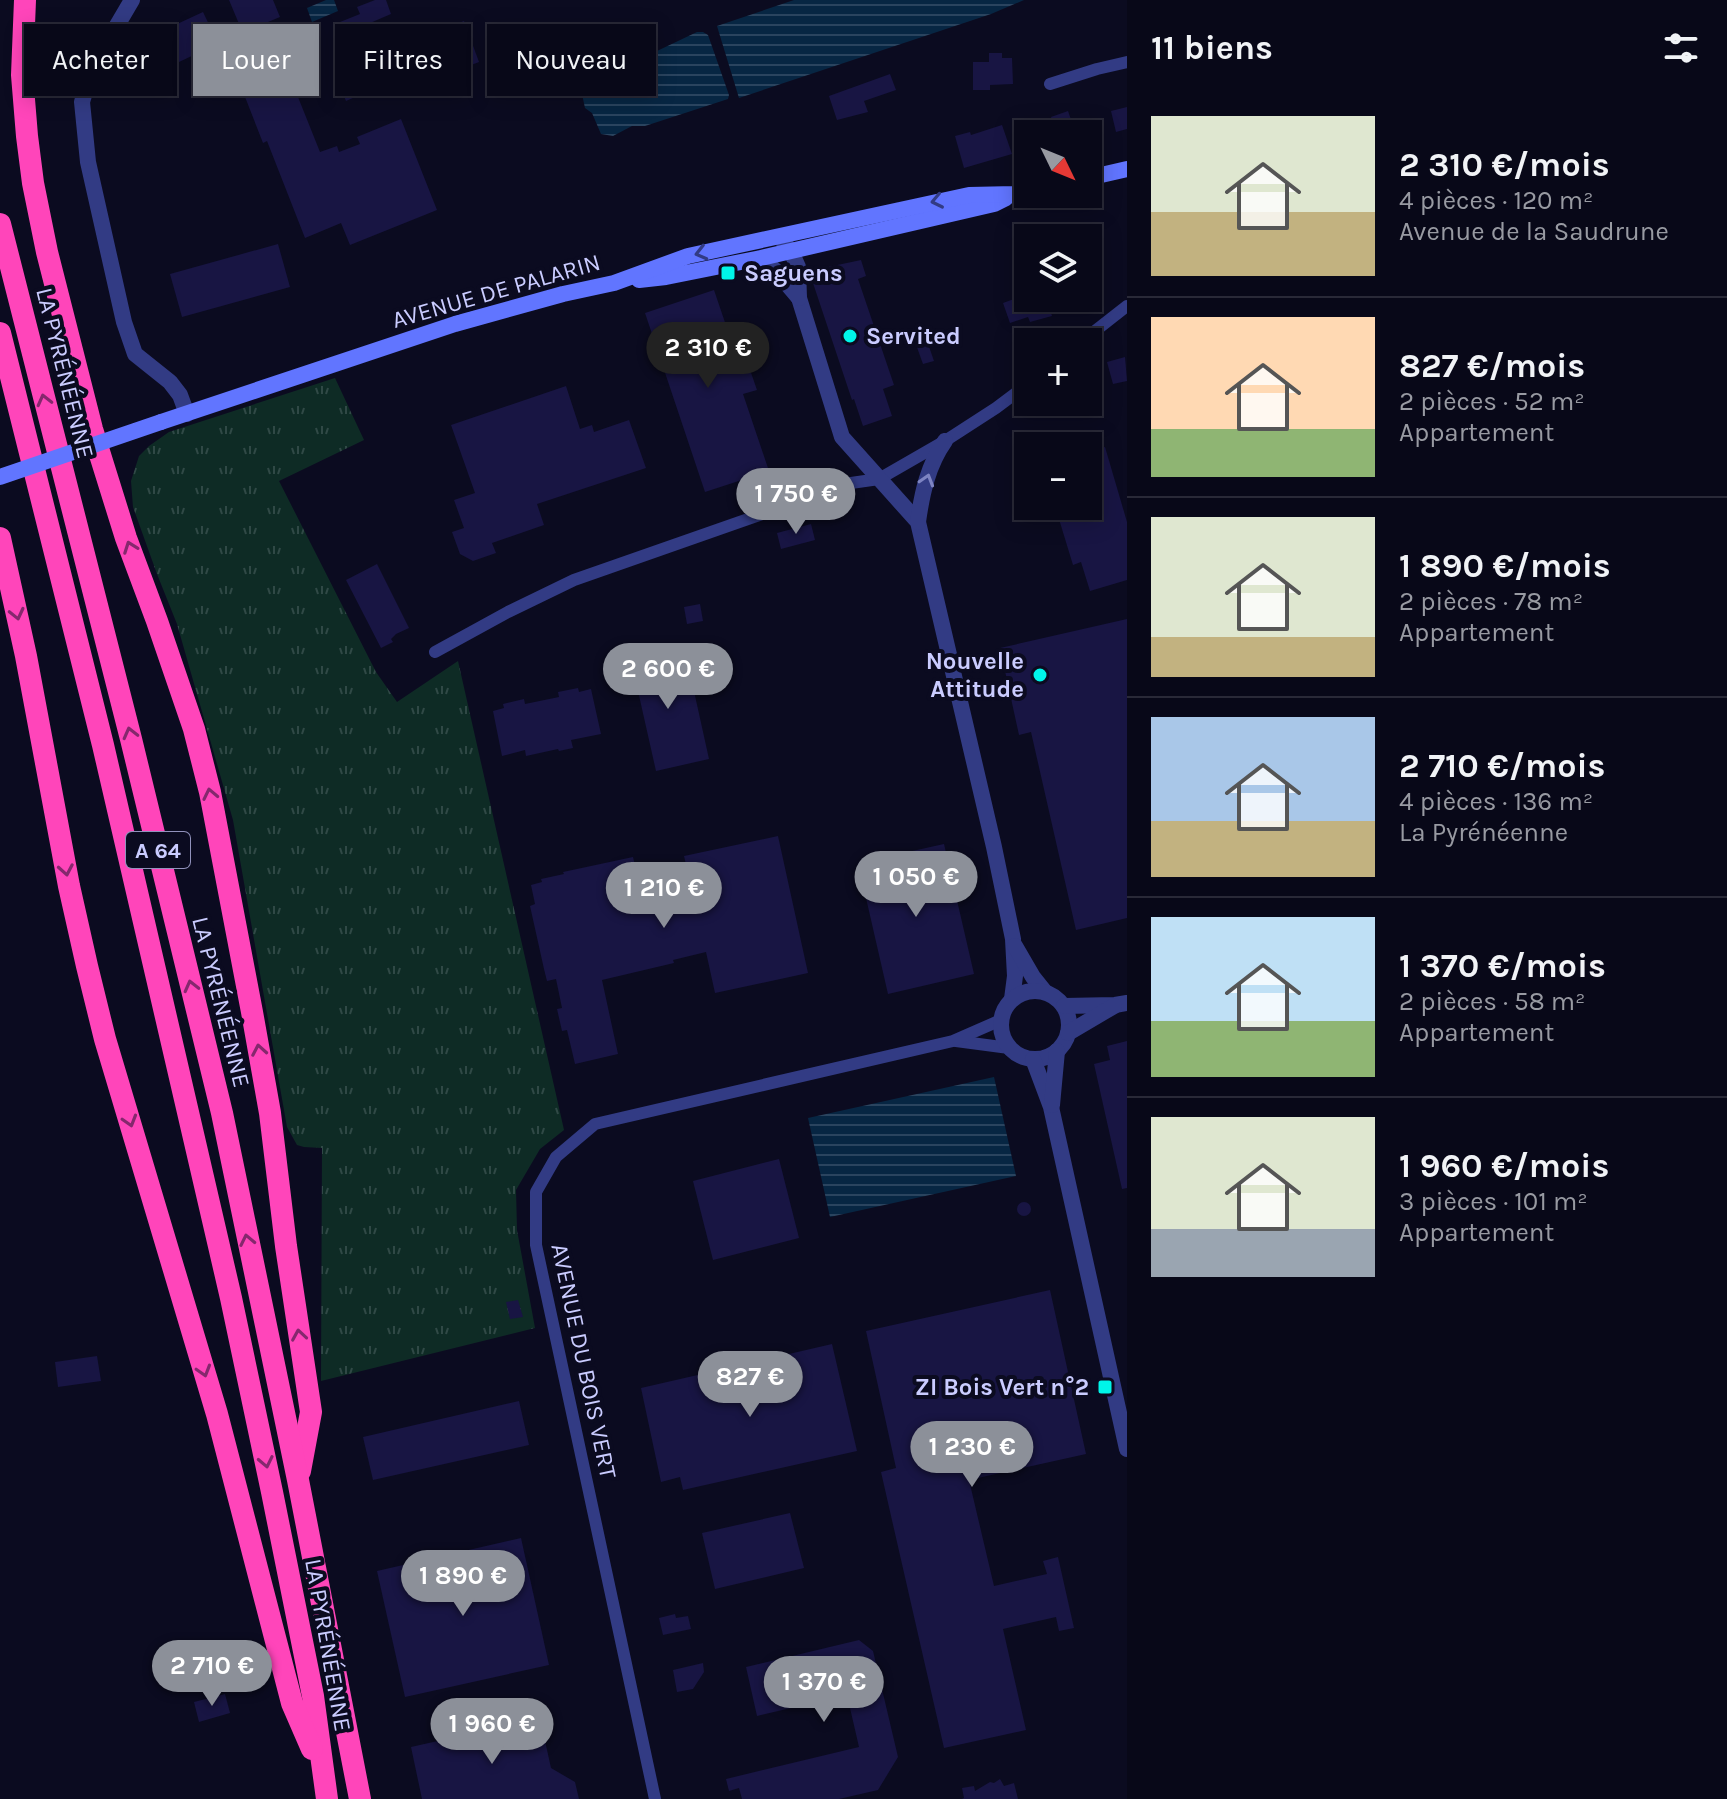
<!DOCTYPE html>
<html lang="fr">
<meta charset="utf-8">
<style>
:root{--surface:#080818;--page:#111121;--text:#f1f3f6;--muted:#989aa2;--line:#292937;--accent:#8c9099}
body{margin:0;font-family:Karla,sans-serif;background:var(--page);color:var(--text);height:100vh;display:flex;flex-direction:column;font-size:30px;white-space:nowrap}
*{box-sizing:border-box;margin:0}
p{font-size:26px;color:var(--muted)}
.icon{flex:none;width:44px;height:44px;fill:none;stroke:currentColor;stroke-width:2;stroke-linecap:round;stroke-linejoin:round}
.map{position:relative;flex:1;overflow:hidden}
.panel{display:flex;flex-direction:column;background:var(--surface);width:600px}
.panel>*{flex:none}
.hud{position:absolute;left:24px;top:24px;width:760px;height:72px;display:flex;gap:16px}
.needle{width:52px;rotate:133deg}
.tools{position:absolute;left:1014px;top:120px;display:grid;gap:16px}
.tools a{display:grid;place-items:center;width:88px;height:88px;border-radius:0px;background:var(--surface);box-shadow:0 4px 20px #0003,0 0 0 2px var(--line);font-size:40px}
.price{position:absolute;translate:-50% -68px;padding:0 18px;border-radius:28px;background:var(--accent);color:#fff;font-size:26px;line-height:52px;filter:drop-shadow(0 2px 4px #0008)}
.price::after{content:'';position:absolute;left:50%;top:48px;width:24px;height:18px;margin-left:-12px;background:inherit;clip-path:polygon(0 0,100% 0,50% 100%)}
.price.selected{background:#222;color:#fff}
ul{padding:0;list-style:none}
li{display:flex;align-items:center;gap:24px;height:200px;padding:0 24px}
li+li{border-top:2px solid var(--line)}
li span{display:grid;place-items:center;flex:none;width:224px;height:160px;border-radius:0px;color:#555}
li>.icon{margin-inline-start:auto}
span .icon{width:96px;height:96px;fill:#fffc;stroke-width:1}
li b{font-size:34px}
h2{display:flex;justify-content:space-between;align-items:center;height:96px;padding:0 24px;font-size:34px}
.pill{padding:0 28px;border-radius:0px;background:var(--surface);box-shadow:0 4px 20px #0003,0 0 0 2px var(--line);font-size:28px;line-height:72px}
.pill.selected{background:var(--accent);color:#fff}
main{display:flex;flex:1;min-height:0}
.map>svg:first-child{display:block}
.grass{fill:url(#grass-tufts)}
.water{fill:url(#water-rules)}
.building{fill:#181543}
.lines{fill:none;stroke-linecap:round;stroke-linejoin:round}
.minor{stroke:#323b84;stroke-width:12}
.tertiary{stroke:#323b84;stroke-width:16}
.secondary{stroke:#6175ff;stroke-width:16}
.motorway{stroke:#ff45ba;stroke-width:22}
.secondary-bridge{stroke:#6175ff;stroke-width:16}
.oneway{stroke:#323b84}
.oneway2{stroke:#85286d}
.oneway3{stroke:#7e84c2}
.poi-dot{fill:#00f5e9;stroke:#0b0b20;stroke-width:3}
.labels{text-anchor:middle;stroke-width:8;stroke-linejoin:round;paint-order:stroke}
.shield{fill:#0b0b20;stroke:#9192bc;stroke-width:2}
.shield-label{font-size:22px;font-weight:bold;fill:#caccff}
.poi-label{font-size:24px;font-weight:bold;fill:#caccff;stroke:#0b0b20;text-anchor:start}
.street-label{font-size:24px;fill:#caccff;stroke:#0b0b20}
</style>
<main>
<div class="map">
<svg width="1127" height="1799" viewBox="0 0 1127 1799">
<defs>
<pattern id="grass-tufts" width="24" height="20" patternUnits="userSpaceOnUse" patternTransform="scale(2)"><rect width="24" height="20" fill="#0e2b25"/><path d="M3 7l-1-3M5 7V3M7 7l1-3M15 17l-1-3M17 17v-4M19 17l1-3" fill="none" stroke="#304946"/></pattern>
<pattern id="water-rules" width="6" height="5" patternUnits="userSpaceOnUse" patternTransform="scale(2)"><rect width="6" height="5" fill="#072643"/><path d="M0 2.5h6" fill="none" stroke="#2a445f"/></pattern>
</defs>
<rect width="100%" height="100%" fill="#0b0b20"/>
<path class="grass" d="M335,378L364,440L279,481L376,672L397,702L458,661L564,1130L540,1149L516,1190L517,1230L535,1328L321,1381L322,1148L304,1147L297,1145L287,1127L233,820L177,624L157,574L133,507L131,481L139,456L149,446L169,432Z"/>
<g class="water">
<path d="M326,0H334L338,11L312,22L307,8Z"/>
<path d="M794,0H1024L991,14L739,98L717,26Z"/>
<path d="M697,32H703L708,35L729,95L728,99L645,126H632L613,136L601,134L592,113L585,108L579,80L624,62L632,61L638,56L657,51Z"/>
<path d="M994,1077L1016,1176L830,1217L808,1118Z"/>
</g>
<g class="building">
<path d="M229,0H273L280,17L268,22L320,152L337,146L339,152L360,144L357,137L401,119L437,210L350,245L341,223L305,238L267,141L263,143L222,38L242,31Z"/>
<path d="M375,0H386L391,14L356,29L362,44L351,48L340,22L360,14L357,7Z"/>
<path d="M203,12L216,39L197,48L200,52L177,63L162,31Z"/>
<path d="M464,21L479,62L417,86L401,44Z"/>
<path d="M989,53H1002V58H1012L1013,84L990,85V90H973V62H989Z"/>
<path d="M357,54L362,67L354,71L364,93L346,101L334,72L336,71L334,64Z"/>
<path d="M890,74L896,90L864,101L868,112L837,120L829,96Z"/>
<path d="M1127,107V129L1116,132L1111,111Z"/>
<path d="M1068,111L1076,134H1057L1051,117Z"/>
<path d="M1002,125L1012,154L964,168L955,136L970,132L971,135Z"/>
<path d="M278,244L290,287L182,317L170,274Z"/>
<path d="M861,260L866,276L858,279L894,385L883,389L892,416L863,426L854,399L852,400L809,271Z"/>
<path d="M714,290L732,343L727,345L735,368L748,364L757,390L743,394L769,471L705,492L645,313Z"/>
<path d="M1028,294V298H1046L1052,316L1030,322L1028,317L1010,323L1003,303Z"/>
<path d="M925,335L934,361L923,364L914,339Z"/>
<path d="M1125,357L1127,381L1113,384L1107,362Z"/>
<path d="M566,386L580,429L592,425L594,432L629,420L646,468L537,504L544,525L492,543L496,553L473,561L460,554L452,532L464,528L454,500L475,493L451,425Z"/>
<path d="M1105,447L1127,522V580L1090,591L1081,562L1073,565L1055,506H1088V451Z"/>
<path d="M811,524L815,540L781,549L777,533Z"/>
<path d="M377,564L409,628L396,634L391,639L393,642L381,648L346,580Z"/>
<path d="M700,604L703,621L687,624L684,607Z"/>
<path d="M1127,619V918L1076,930L1031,732L1019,735L1000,648Z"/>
<path d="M662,644L670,677L690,673L709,759L656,771L629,651Z"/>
<path d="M578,688L579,692L591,689L601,734L571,740L573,748L559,751L558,749L526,756L525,750L502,756L493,711L504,708L503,704L524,699L525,704L559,697L558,692Z"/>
<path d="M778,836L808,973L715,993L706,952L673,960L674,963L602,980L618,1054L575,1064L567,1030L562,1031L557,1009L562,1008L556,979L547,981L544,969L530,906L535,904L531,885L542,882L541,879L564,874L563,872L633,857L637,874L647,872L649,881L688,873L684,856Z"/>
<path d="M944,844L974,974L888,994L858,863Z"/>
<path d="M1127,1041V1188L1122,1189L1094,1064L1110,1060L1107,1046Z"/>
<path d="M779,1159L799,1238L713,1260L693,1181Z"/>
<circle cx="1024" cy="1209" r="7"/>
<path d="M1050,1290L1086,1454L969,1480L994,1586L1047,1574L1043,1561L1058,1557L1074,1628L1059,1631L1056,1617L1003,1629L1026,1730L944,1748L881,1472L896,1468L866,1331Z"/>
<path d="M518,1300L523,1317L510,1319L506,1302Z"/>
<path d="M832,1344L857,1451L683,1490L680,1477L661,1482L641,1388Z"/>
<path d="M97,1356L101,1381L58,1387L55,1362Z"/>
<path d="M519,1401L529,1445L373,1480L363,1437Z"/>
<path d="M790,1513L804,1568L715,1589L702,1533Z"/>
<path d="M521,1538L549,1665L405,1697L377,1571Z"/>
<path d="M675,1614L676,1618L688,1616L691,1629L663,1635L659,1618Z"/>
<path d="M859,1640L873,1651L898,1757L878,1790L839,1799H742L739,1788L729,1791L726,1779L859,1747L847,1695L757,1716L746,1667Z"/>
<path d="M703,1663L704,1672L693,1689L677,1692L673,1670Z"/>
<path d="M225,1694L230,1713L199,1722L194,1702Z"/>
<path d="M540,1718L551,1768L575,1782L579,1799H422L411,1747Z"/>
<path d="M1000,1779L1004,1786L1014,1783L1018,1799H962L964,1798L962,1788L974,1786L975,1791L990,1782L994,1783Z"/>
</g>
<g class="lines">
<g class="minor">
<path d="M1050,84L1097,69L1127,62"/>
<path d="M1081,342L1127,306"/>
<path d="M435,652L508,612L574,580L851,483L879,479L945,441L996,408L1028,384"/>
<path d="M956,1041L1009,1048"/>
<path d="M655,1799L536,1245V1192L556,1157L595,1124L953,1041L1001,1020"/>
</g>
<g class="tertiary">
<path d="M132,0L92,68L82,102L88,162L124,322L135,354L170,382L180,395L187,414"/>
<path d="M784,243L791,251L798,267L799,298L842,437L918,522L994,847L1013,939L1015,976L1012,999"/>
<path d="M761,258L777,272L799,298"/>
<path d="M918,522C922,493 928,465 945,441"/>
<path d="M1015,946L1033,977L1045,992"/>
<circle cx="1035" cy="1025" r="34"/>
<path d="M1064,1006L1115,1005L1127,1003"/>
<path d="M1068,1033L1114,1006"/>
<path d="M1033,1059L1051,1107L1127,1449"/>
<path d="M1052,1105L1057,1051"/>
</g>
<g class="secondary">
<path d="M1088,178L1127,169"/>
<path d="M639,280L666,277L761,258L994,204L1006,198"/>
<path d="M161,422L455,324L563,294L614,283L688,256L969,195L1015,194L1028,191"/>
</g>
<g class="motorway">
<path d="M25,0L22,75L27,136L33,183L47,252L92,429L126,538L157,621L194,729L210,792L252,1012L270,1113L286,1246L311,1412L300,1471"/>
<path d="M0,224L131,739L222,1113L298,1480L360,1799"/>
<path d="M0,333L103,745L231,1298L272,1492L313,1696L327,1799"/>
<path d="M0,538L26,656L69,886L87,966L105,1039L217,1414L292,1703L312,1749"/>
</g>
<path class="secondary-bridge" d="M0,477L161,422"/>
</g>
<defs><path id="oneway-chevron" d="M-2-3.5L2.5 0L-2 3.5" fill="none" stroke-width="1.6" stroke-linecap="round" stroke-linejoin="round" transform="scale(2)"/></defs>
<g class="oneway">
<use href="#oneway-chevron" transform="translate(937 201) rotate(168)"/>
<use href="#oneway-chevron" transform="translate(701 253) rotate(166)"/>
</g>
<g class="oneway2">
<use href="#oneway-chevron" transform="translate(44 400) rotate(-104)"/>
<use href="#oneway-chevron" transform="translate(130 547) rotate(-110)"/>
<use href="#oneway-chevron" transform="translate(17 614) rotate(77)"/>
<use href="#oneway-chevron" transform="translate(130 733) rotate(-104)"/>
<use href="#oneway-chevron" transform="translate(210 794) rotate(-102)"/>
<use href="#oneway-chevron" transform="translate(66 870) rotate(80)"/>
<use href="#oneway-chevron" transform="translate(191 986) rotate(-104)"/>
<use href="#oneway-chevron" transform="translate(259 1050) rotate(-100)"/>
<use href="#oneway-chevron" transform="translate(130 1121) rotate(73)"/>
<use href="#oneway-chevron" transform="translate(247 1240) rotate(-102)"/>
<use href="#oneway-chevron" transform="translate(299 1335) rotate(-99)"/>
<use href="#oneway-chevron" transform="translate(204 1371) rotate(73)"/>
<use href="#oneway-chevron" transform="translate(266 1462) rotate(78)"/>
</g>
<use class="oneway3" href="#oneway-chevron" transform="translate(927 480) rotate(-73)"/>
<g class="poi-dot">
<rect x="720" y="265" width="16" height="16" rx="4"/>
<circle cx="850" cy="336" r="8"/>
<circle cx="1040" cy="675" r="8"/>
<rect x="1097" y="1379" width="16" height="16" rx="4"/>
</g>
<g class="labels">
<rect class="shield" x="126" y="832" width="64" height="36" rx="6"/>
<g class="shield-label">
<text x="158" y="858">A 64</text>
</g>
<g class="poi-label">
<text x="744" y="281">Saguens</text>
<text x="866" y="344">Servited</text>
<text x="1024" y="669" text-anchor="end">Nouvelle<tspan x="1024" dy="28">Attitude</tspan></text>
<text x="1089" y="1395" text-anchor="end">ZI Bois Vert n°2</text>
</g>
<g class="street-label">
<text transform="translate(496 291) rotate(-16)" y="8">AVENUE DE PALARIN</text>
<text transform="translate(65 373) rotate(76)" y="8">LA PYRÉNÉENNE</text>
<text transform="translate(221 1002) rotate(76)" y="8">LA PYRÉNÉENNE</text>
<text transform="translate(584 1361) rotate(78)" y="8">AVENUE DU BOIS VERT</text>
<text transform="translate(328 1645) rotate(80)" y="8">LA PYRÉNÉENNE</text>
</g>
</g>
</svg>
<div class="tools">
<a><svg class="needle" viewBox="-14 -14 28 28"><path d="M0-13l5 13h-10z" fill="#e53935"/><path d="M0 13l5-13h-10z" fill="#989aa2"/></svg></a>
<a><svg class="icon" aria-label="layers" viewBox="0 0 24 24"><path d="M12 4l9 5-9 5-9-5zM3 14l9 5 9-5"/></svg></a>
<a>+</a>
<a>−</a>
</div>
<b class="price selected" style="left:708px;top:390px">2 310 €</b>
<b class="price" style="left:796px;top:536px">1 750 €</b>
<b class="price" style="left:668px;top:711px">2 600 €</b>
<b class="price" style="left:916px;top:919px">1 050 €</b>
<b class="price" style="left:664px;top:930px">1 210 €</b>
<b class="price" style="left:750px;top:1419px">827 €</b>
<b class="price" style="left:972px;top:1489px">1 230 €</b>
<b class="price" style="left:463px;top:1618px">1 890 €</b>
<b class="price" style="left:212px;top:1708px">2 710 €</b>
<b class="price" style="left:824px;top:1724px">1 370 €</b>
<b class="price" style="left:492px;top:1766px">1 960 €</b>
<div class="hud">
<a class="pill">Acheter</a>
<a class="pill selected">Louer</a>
<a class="pill">Filtres</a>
<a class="pill">Nouveau</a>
</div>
</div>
<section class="panel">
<h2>11 biens<svg class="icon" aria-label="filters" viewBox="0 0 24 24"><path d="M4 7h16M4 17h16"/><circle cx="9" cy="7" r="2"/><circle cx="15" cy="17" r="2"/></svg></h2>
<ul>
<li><span style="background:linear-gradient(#dfe7d0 60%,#c2b280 0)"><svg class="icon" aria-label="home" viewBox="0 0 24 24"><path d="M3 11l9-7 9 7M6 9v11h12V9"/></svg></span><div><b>2 310 €/mois</b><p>4 pièces · 120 m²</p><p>Avenue de la Saudrune</p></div></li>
<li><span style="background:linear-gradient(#ffd9b3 70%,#8fb573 0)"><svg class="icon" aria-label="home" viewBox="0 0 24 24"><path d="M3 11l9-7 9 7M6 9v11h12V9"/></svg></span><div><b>827 €/mois</b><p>2 pièces · 52 m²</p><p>Appartement</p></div></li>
<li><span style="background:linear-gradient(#dfe7d0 75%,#c2b280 0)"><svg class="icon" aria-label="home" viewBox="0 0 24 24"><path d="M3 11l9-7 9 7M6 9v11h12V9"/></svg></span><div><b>1 890 €/mois</b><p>2 pièces · 78 m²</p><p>Appartement</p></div></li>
<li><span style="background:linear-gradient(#a9c7e8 65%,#c2b280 0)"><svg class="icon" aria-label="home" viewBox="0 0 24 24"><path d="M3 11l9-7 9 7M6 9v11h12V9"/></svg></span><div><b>2 710 €/mois</b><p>4 pièces · 136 m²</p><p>La Pyrénéenne</p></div></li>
<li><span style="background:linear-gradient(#bfe0f5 65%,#8fb573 0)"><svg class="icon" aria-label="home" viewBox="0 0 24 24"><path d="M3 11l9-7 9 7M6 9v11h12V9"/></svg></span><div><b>1 370 €/mois</b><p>2 pièces · 58 m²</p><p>Appartement</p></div></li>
<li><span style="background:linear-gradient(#dfe7d0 70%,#9aa5b1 0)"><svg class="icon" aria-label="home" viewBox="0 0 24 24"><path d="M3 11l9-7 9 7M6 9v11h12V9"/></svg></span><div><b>1 960 €/mois</b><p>3 pièces · 101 m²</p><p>Appartement</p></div></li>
</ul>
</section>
</main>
